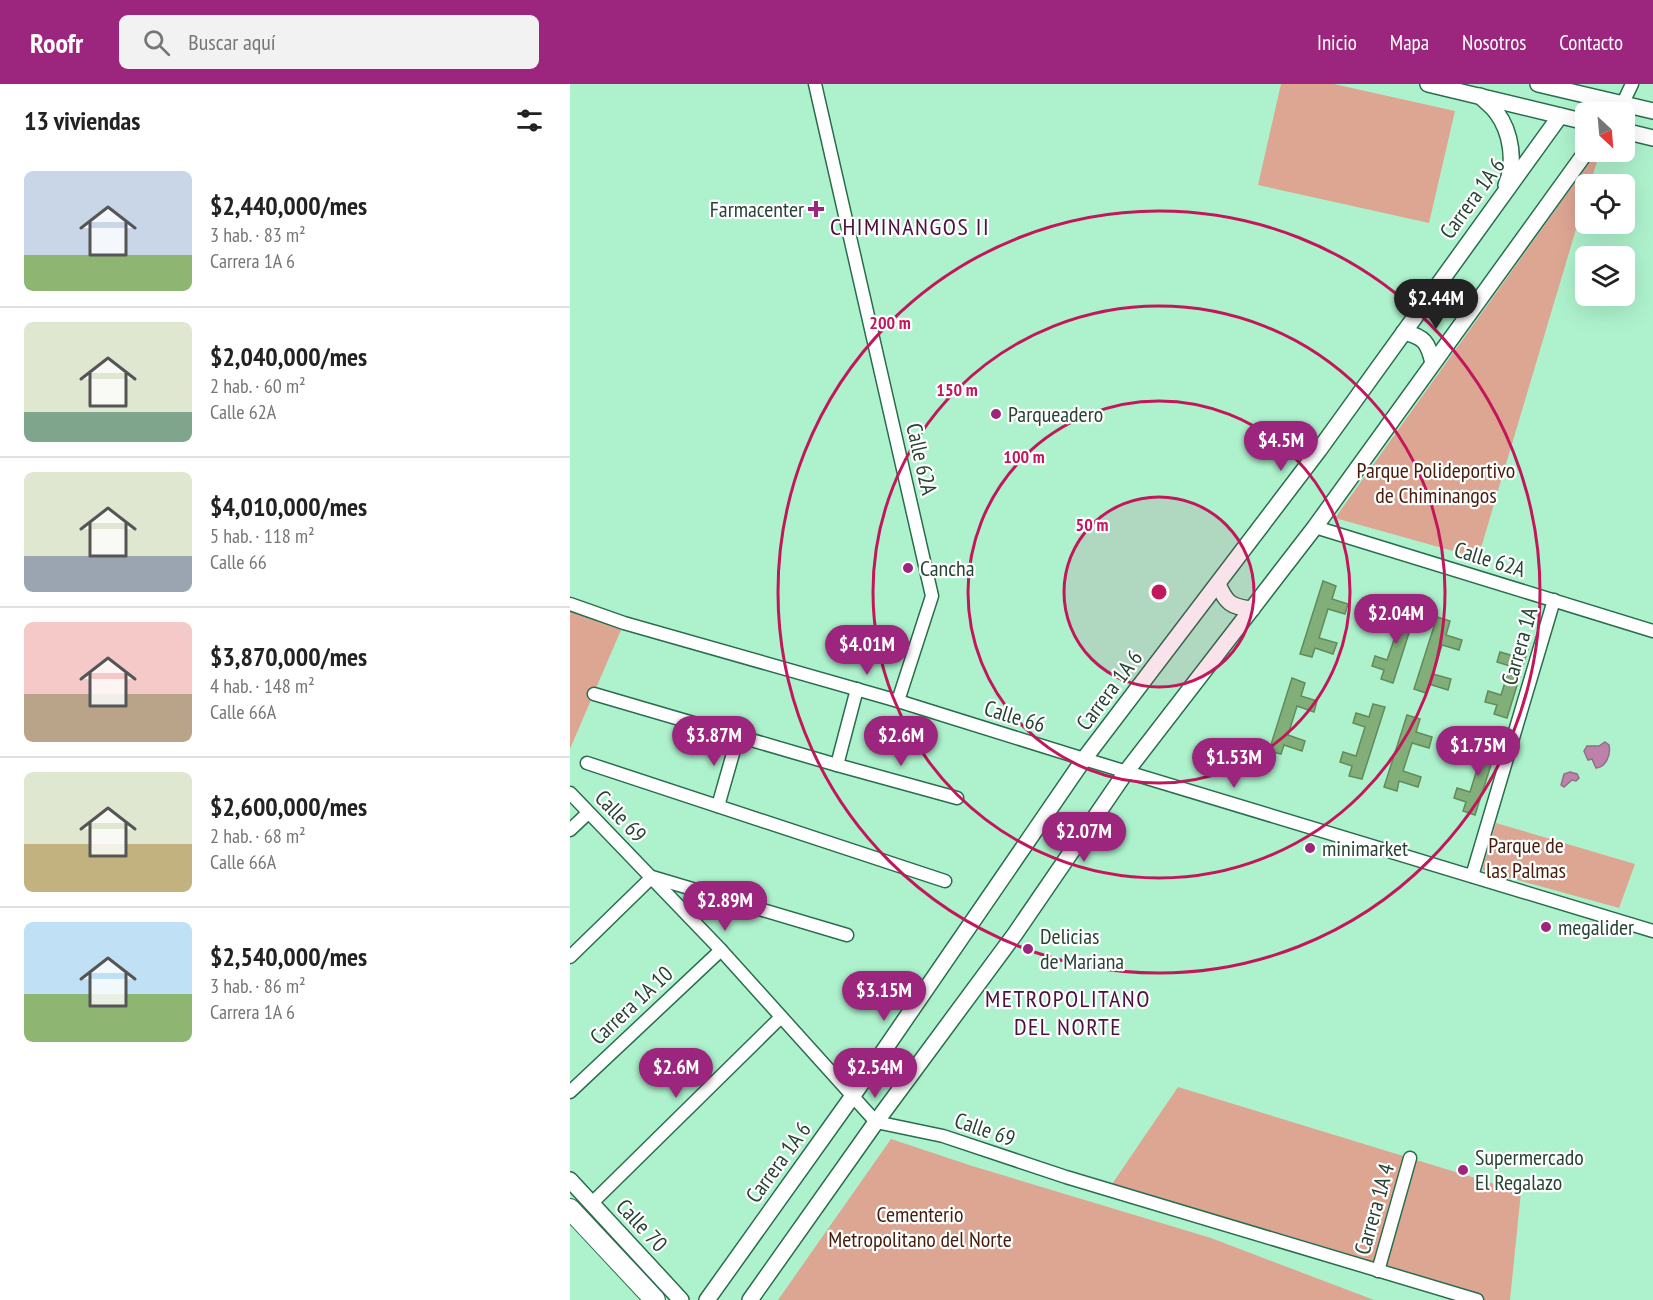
<!DOCTYPE html>
<html lang="es">
<meta charset="utf-8">
<style>
:root{--surface:#fff;--page:#f2f2f2;--text:#222;--muted:#767676;--line:#e0e0e0;--accent:#9c257e}
body{margin:0;font-family:"PT Sans Narrow",sans-serif;background:var(--page);color:var(--text);height:100vh;display:flex;flex-direction:column;font-size:22px;white-space:nowrap}
*{box-sizing:border-box;margin:0}
p{font-size:20px;color:var(--muted)}
.icon{flex:none;width:33px;height:33px;fill:none;stroke:currentColor;stroke-width:2;stroke-linecap:round;stroke-linejoin:round}
.map{position:relative;flex:1;overflow:hidden}
.sheet{display:flex;flex-direction:column;background:var(--surface);width:570px}
.sheet>*{flex:none}
.needle{width:39px;rotate:154deg}
.tools{position:absolute;left:1005px;top:18px;display:grid;gap:12px}
.tools a{display:grid;place-items:center;width:60px;height:60px;border-radius:9px;background:var(--surface);box-shadow:0 6px 24px #0002;font-size:30px}
.price{position:absolute;translate:-50% -51px;padding:0 14px;border-radius:21px;background:var(--accent);color:#fff;font-size:20px;line-height:39px;filter:drop-shadow(0 2px 3px #0008)}
.price::after{content:'';position:absolute;left:50%;top:36px;width:18px;height:14px;margin-left:-9px;background:inherit;clip-path:polygon(0 0,100% 0,50% 100%)}
.price.current{background:#222;color:#fff}
ul{padding:0;list-style:none}
li{display:flex;align-items:center;gap:18px;height:150px;padding:0 24px}
li+li{border-top:2px solid var(--line)}
li span{display:grid;place-items:center;flex:none;width:168px;height:120px;border-radius:9px;color:#555}
li>.icon{margin-inline-start:auto}
span .icon{width:72px;height:72px;fill:#fffc;stroke-width:1}
li b{font-size:26px}
h2{display:flex;justify-content:space-between;align-items:center;height:72px;padding:0 24px;font-size:26px}
header{display:flex;align-items:center;gap:36px;box-sizing:border-box;height:84px;padding:0 30px;background:var(--accent);color:#fff}
header strong{font-size:28px}
nav{display:flex;gap:33px;margin-inline-start:auto;font-size:21px}
.search{width:420px;height:54px;background:var(--page);display:flex;align-items:center;gap:15px;box-sizing:border-box;padding:0 21px;border-radius:9px;color:var(--muted);font-size:22px}
main{display:flex;flex:1;min-height:0}
.map>svg:first-child{display:block}
.green{fill:#dda693}
.water{fill:#be82aa;stroke:#916f87;stroke-width:1.5}
.building{fill:#82af79;stroke:#628b5a;stroke-width:1.5}
.lines{fill:none;stroke-linecap:round;stroke-linejoin:round}
.minor-casing{stroke:#2a6d4e;stroke-width:15}
.tertiary-casing{stroke:#2a6d4e;stroke-width:18}
.trunk-casing{stroke:#2a6d4e;stroke-width:22}
.minor{stroke:#fff;stroke-width:12}
.tertiary{stroke:#fff;stroke-width:15}
.trunk{stroke:#fff;stroke-width:20}
.ring{fill:none;stroke:#c2185b;stroke-width:3}
.poi-dot{fill:#9c257e;stroke:#fff;stroke-width:2}
.labels{text-anchor:middle;stroke-width:4.5;stroke-linejoin:round;paint-order:stroke}
.street-label{font-size:22px;fill:#274334;stroke:#fff}
.poi-label{font-size:22px;fill:#274334;stroke:#fff;text-anchor:start}
.park-label{font-size:22px;fill:#481c0b;stroke:#fff}
.neighbourhood-label{font-size:24px;letter-spacing:1.5px;fill:#4c133d;stroke:#fff}
.centre{fill:#c2185b;stroke:#fff;stroke-width:3}
.ring-label{font-size:18px;text-anchor:middle;font-weight:bold;fill:#c2185b;stroke:#fff;stroke-width:4.5;stroke-linejoin:round;paint-order:stroke}
</style>
<header>
<strong>Roofr</strong>
<div class="search"><svg class="icon" aria-label="search" viewBox="0 0 24 24"><circle cx="10" cy="10" r="6"/><path d="M15 15l6 6"/></svg>Buscar aquí</div>
<nav><a>Inicio</a><a>Mapa</a><a>Nosotros</a><a>Contacto</a></nav>
</header>
<main>
<section class="sheet">
<h2>13 viviendas<svg class="icon" aria-label="filters" viewBox="0 0 24 24"><path d="M4 7h16M4 17h16"/><circle cx="9" cy="7" r="2"/><circle cx="15" cy="17" r="2"/></svg></h2>
<ul>
<li><span style="background:linear-gradient(#c9d6e8 70%,#8fb573 0)"><svg class="icon" aria-label="home" viewBox="0 0 24 24"><path d="M3 11l9-7 9 7M6 9v11h12V9"/></svg></span><div><b>$2,440,000/mes</b><p>3 hab. · 83 m²</p><p>Carrera 1A 6</p></div></li>
<li><span style="background:linear-gradient(#dfe7d0 75%,#7fa58c 0)"><svg class="icon" aria-label="home" viewBox="0 0 24 24"><path d="M3 11l9-7 9 7M6 9v11h12V9"/></svg></span><div><b>$2,040,000/mes</b><p>2 hab. · 60 m²</p><p>Calle 62A</p></div></li>
<li><span style="background:linear-gradient(#dfe7d0 70%,#9aa5b1 0)"><svg class="icon" aria-label="home" viewBox="0 0 24 24"><path d="M3 11l9-7 9 7M6 9v11h12V9"/></svg></span><div><b>$4,010,000/mes</b><p>5 hab. · 118 m²</p><p>Calle 66</p></div></li>
<li><span style="background:linear-gradient(#f6c9c9 60%,#b9a48a 0)"><svg class="icon" aria-label="home" viewBox="0 0 24 24"><path d="M3 11l9-7 9 7M6 9v11h12V9"/></svg></span><div><b>$3,870,000/mes</b><p>4 hab. · 148 m²</p><p>Calle 66A</p></div></li>
<li><span style="background:linear-gradient(#dfe7d0 60%,#c2b280 0)"><svg class="icon" aria-label="home" viewBox="0 0 24 24"><path d="M3 11l9-7 9 7M6 9v11h12V9"/></svg></span><div><b>$2,600,000/mes</b><p>2 hab. · 68 m²</p><p>Calle 66A</p></div></li>
<li><span style="background:linear-gradient(#bfe0f5 60%,#8fb573 0)"><svg class="icon" aria-label="home" viewBox="0 0 24 24"><path d="M3 11l9-7 9 7M6 9v11h12V9"/></svg></span><div><b>$2,540,000/mes</b><p>3 hab. · 86 m²</p><p>Carrera 1A 6</p></div></li>
</ul>
</section>
<div class="map">
<svg width="1083" height="1216" viewBox="0 0 1083 1216">
<rect width="100%" height="100%" fill="#aef2cd"/>
<g class="green">
<path d="M711,0H764L885,27L859,139L688,101Z"/>
<path d="M1027,68H1030L1020,100H1016L1015,115L908,474L765,434Z"/>
<path d="M0,520L54,539L0,665Z"/>
<path d="M926,739L1065,780L1049,824L912,786Z"/>
<path d="M608,1003L951,1108L940,1216H907L538,1106Z"/>
<path d="M321,1055L399,1081L641,1154L804,1216H208Z"/>
</g>
<g class="water">
<path d="M1035,658L1039,661C1041,671 1036,683 1026,684L1022,675L1018,676L1014,667L1017,662H1029Z"/>
<path d="M1000,688L1007,690L1009,694L1006,697L1002,696L994,703L991,701L994,690Z"/>
</g>
<g class="building">
<path d="M753,497L766,502L762,515L778,520L775,530L758,525L749,554L767,559L763,570L745,564L742,573L730,570Z"/>
<path d="M835,523L846,527L823,599L811,595L814,586L802,582L805,572L817,576L827,547L814,543L817,533L830,537Z"/>
<path d="M867,533L880,537L876,551L892,556L889,566L872,561L863,590L881,595L878,606L859,600L856,609L844,605Z"/>
<path d="M948,559L959,562L937,634L924,630L927,621L915,618L918,607L931,611L940,582L927,578L930,568L944,572Z"/>
<path d="M722,594L735,599L731,612L747,617L744,628L727,622L718,651L735,657L732,667L714,661L711,670L699,667Z"/>
<path d="M803,620L815,623L792,695L779,692L782,682L770,678L773,668L786,672L795,643L783,639L786,629L799,633Z"/>
<path d="M837,631L850,635L846,648L862,653L859,664L842,659L833,687L851,693L848,703L829,697L827,707L814,703Z"/>
<path d="M917,655L928,659L905,731L893,727L896,718L884,714L887,704L900,708L909,679L896,675L899,665L912,669Z"/>
</g>
<g class="lines">
<g class="minor-casing">
<g id="minor">
<path d="M245,0L362,512L328,617"/>
<path d="M1052,21L1062,0"/>
<path d="M745,443L1083,547"/>
<path d="M0,520L54,539L328,617L514,675L1083,847"/>
<path d="M24,610L267,681L387,714"/>
<path d="M17,679L375,797"/>
<path d="M267,681L287,605"/>
<path d="M0,709L151,866L306,1038L373,1052L496,1093L907,1216"/>
<path d="M148,722L168,652"/>
<path d="M0,746L18,729"/>
<path d="M902,792L984,516"/>
<path d="M0,873L82,793L277,851"/>
<path d="M0,1008L151,866"/>
<path d="M22,1119L211,933"/>
<path d="M808,1187L840,1074"/>
</g>
</g>
<g class="tertiary-casing">
<g id="tertiary">
<path d="M858,0L1016,38"/>
<path d="M968,0L1083,27"/>
<path d="M910,12C916,18 923,23 927,29C941,48 946,79 936,101"/>
<path d="M1054,47L1083,54"/>
<path d="M834,248C854,253 858,258 863,279"/>
<path d="M648,500C656,519 661,523 682,525"/>
<path d="M0,1096L111,1216"/>
<path d="M137,1216L282,1013L514,675L749,366L990,32"/>
<path d="M180,1216L306,1038L445,850L556,688L745,443L1016,68"/>
</g>
</g>
<g class="trunk-casing">
<path id="trunk" d="M0,1125L85,1216"/>
</g>
<use href="#minor" class="minor"/>
<use href="#tertiary" class="tertiary"/>
<use href="#trunk" class="trunk"/>
</g>
<circle cx="589" cy="508" r="95" fill="#c2185b" fill-opacity=".12"/>
<g class="ring">
<circle cx="589" cy="508" r="95"/>
<circle cx="589" cy="508" r="191"/>
<circle cx="589" cy="508" r="286"/>
<circle cx="589" cy="508" r="381"/>
</g>
<g class="poi-dot">
<path d="M243 116h6v6h6v6h-6v6h-6v-6h-6v-6h6z"/>
<circle cx="426" cy="330" r="6"/>
<circle cx="338" cy="484" r="6"/>
<circle cx="740" cy="764" r="6"/>
<circle cx="976" cy="843" r="6"/>
<circle cx="458" cy="865" r="6"/>
<circle cx="893" cy="1086" r="6"/>
</g>
<g class="labels">
<g class="street-label">
<text transform="translate(902 114) rotate(-54)" y="8">Carrera 1A 6</text>
<text transform="translate(352 375) rotate(77)" y="8">Calle 62A</text>
<text transform="translate(920 475) rotate(17)" y="8">Calle 62A</text>
<text transform="translate(949 562) rotate(-74)" y="8">Carrera 1A</text>
<text transform="translate(539 606) rotate(-53)" y="8">Carrera 1A 6</text>
<text transform="translate(445 632) rotate(17)" y="8">Calle 66</text>
<text transform="translate(51 732) rotate(46)" y="8">Calle 69</text>
<text transform="translate(61 921) rotate(-43)" y="8">Carrera 1A 10</text>
<text transform="translate(415 1045) rotate(19)" y="8">Calle 69</text>
<text transform="translate(208 1078) rotate(-54)" y="8">Carrera 1A 6</text>
<text transform="translate(804 1125) rotate(-74)" y="8">Carrera 1A 4</text>
<text transform="translate(72 1141) rotate(47)" y="8">Calle 70</text>
</g>
<g class="poi-label">
<text x="234" y="133" text-anchor="end">Farmacenter</text>
<text x="438" y="338">Parqueadero</text>
<text x="350" y="492">Cancha</text>
<text x="752" y="772">minimarket</text>
<text x="988" y="851">megalider</text>
<text x="470" y="860">Delicias<tspan x="470" dy="25">de Mariana</tspan></text>
<text x="905" y="1081">Supermercado<tspan x="905" dy="25">El Regalazo</tspan></text>
</g>
<g class="park-label">
<text x="866" y="394">Parque Polideportivo<tspan x="866" dy="25">de Chiminangos</tspan></text>
<text x="956" y="769">Parque de<tspan x="956" dy="25">las Palmas</tspan></text>
<text x="350" y="1138">Cementerio<tspan x="350" dy="25">Metropolitano del Norte</tspan></text>
</g>
<g class="neighbourhood-label">
<text x="340" y="151">CHIMINANGOS II</text>
<text x="498" y="923">METROPOLITANO<tspan x="498" dy="28">DEL NORTE</tspan></text>
</g>
</g>
<circle cx="589" cy="508" r="9" class="centre"/>
<g class="ring-label">
<text x="320" y="245">200 m</text>
<text x="387" y="312">150 m</text>
<text x="454" y="379">100 m</text>
<text x="522" y="447">50 m</text>
</g>
</svg>
<div class="tools">
<a><svg class="needle" viewBox="-14 -14 28 28"><path d="M0-13l5 13h-10z" fill="#e53935"/><path d="M0 13l5-13h-10z" fill="#767676"/></svg></a>
<a><svg class="icon" aria-label="locate" viewBox="0 0 24 24"><circle cx="12" cy="12" r="6"/><path d="M12 2v4M12 18v4M2 12h4M18 12h4"/></svg></a>
<a><svg class="icon" aria-label="layers" viewBox="0 0 24 24"><path d="M12 4l9 5-9 5-9-5zM3 14l9 5 9-5"/></svg></a>
</div>
<b class="price current" style="left:866px;top:246px">$2.44M</b>
<b class="price" style="left:711px;top:388px">$4.5M</b>
<b class="price" style="left:826px;top:561px">$2.04M</b>
<b class="price" style="left:297px;top:592px">$4.01M</b>
<b class="price" style="left:144px;top:683px">$3.87M</b>
<b class="price" style="left:331px;top:683px">$2.6M</b>
<b class="price" style="left:908px;top:693px">$1.75M</b>
<b class="price" style="left:664px;top:705px">$1.53M</b>
<b class="price" style="left:514px;top:779px">$2.07M</b>
<b class="price" style="left:155px;top:848px">$2.89M</b>
<b class="price" style="left:314px;top:938px">$3.15M</b>
<b class="price" style="left:106px;top:1015px">$2.6M</b>
<b class="price" style="left:305px;top:1015px">$2.54M</b>
</div>
</main>
